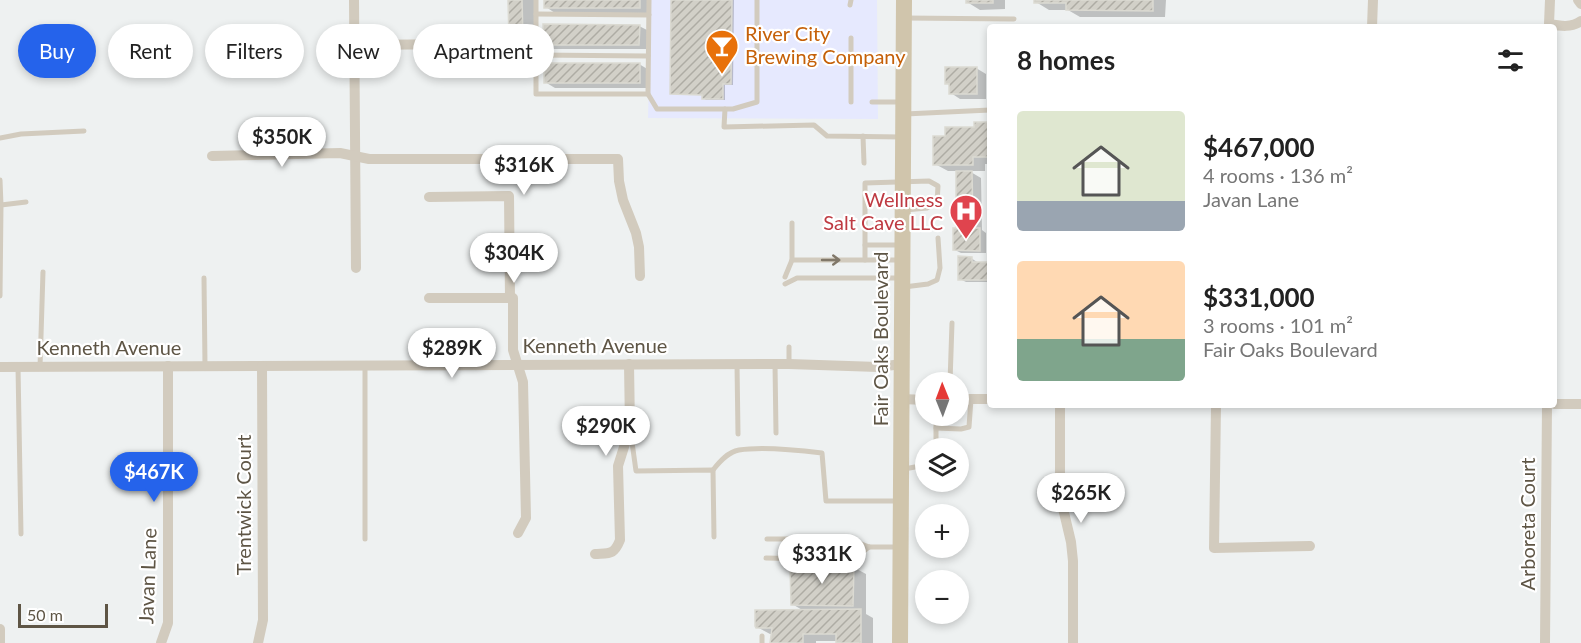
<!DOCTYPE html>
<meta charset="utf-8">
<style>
:root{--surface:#fff;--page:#f6f6f6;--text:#222;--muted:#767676;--accent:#2563eb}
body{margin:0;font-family:Lato,sans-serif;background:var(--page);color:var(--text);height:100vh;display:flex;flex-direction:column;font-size:22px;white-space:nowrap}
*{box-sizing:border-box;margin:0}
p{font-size:20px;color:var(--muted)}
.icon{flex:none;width:33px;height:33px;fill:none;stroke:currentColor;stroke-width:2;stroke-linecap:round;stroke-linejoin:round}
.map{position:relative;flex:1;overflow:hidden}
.panel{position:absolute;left:987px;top:24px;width:570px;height:384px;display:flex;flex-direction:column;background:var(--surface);border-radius:6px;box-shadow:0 3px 9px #0003}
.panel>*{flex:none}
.guide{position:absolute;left:18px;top:24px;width:570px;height:54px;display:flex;gap:12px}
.needle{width:39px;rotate:359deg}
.tools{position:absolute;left:915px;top:372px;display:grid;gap:12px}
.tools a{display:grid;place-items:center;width:54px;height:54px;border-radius:50%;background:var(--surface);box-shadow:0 3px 9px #0003;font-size:30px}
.scale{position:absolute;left:18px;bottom:15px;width:90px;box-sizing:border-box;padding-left:6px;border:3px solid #5e5545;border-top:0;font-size:16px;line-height:21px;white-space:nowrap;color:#5e5545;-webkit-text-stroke:4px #fff;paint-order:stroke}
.price{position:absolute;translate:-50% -51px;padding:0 14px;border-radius:21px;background:#fff;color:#222;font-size:20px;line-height:39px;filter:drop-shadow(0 2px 3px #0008)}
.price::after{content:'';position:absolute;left:50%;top:36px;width:18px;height:14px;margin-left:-9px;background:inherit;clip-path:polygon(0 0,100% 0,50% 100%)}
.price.selected{background:var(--accent);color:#fff}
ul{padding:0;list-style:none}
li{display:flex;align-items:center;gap:18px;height:150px;padding:0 30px}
li span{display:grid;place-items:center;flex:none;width:168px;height:120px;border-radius:6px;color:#555}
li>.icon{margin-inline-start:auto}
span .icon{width:72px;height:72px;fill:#fffc;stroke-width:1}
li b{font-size:26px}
h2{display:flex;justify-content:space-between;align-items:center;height:72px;padding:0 30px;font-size:26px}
.tag{padding:0 21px;border-radius:27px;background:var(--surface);box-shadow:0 3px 9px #0003;font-size:21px;line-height:54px}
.tag.selected{background:var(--accent);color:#fff}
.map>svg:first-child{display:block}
.commercial{fill:#e6e9fe}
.shadow{fill:#0003}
.building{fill:url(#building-hatch);stroke:#dbdad2;stroke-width:1.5}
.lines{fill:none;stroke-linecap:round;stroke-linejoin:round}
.lane{stroke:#d2cbbe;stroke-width:5}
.street{stroke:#d2cbbe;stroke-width:10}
.primary{stroke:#d0c5ac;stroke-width:16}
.oneway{stroke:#817869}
.labels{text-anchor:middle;stroke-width:4.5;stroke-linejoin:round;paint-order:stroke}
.food-label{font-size:20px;fill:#c56008;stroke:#fff;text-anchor:start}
.health-label{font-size:20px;fill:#be3a42;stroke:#fff;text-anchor:end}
.street-label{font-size:20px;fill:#5e5545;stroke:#fff}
</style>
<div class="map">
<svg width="1581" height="643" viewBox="0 0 1581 643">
<defs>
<pattern id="building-hatch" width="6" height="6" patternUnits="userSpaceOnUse" patternTransform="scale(1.5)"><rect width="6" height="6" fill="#d2d0c8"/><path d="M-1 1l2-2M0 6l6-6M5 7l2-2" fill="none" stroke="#aeaca4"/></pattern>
</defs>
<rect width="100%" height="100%" fill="#eef1f1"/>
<path class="commercial" d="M651,0H877L878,119L648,118Z"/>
<g class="shadow">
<path d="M510,0H535V45H523L510,38Z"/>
<path d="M546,0H649V13H555L546,7Z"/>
<path d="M673,0H734L733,85H725V100H706L703,98V95L672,93Z"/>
<path d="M967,0H1005V9L980,10L967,2Z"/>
<path d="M1036,0H1166L1165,17H1080L1068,10H1049L1036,2Z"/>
<path d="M639,26L649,31L648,49H554L545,44Z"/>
<path d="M639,64L649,70V88H555L545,82Z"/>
<path d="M976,68L986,74V99H960L951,93V86L946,83Z"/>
<path d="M990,124V164H985V171H969L981,178L982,230L986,233V253H961L955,250L964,229L957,226V171H948L935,164L947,137Z"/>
<path d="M971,258L977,262V264L990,265V282H966L960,279Z"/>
<path d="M853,567L866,574V614L873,618V643H838V641H816V643H772L774,634H770L757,627L804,611L792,604Z"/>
</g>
<g class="building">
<path d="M508,0H522L523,39H509Z"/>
<rect x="544" y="0" width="96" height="8"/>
<path d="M671,0H732L731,84H723V99H702V95L670,94Z"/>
<rect x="966" y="0" width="27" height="3"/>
<path d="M1034,0H1153V11L1066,10V3H1034Z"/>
<path d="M543,24L640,25L639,45H544Z"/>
<rect x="544" y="63" width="96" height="20"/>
<path d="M945,67H977V94H949V84H945Z"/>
<path d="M974,122H990V157H973V165H933V136H945V127H974Z"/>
<path d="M956,171H972L973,227H956Z"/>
<path d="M953,228H980V251L953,250Z"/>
<path d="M958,256L972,257V262H988V280H958Z"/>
<path d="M790,565H854L853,606L791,605Z"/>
<path d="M861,609V643H836V634H803V643H770L772,628H756L755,626V610Z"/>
</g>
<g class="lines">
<g class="lane">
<path d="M536,0V94H648"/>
<path d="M649,0L648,94L657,109H733L757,102V0"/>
<path d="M850,5L851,0"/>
<path d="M536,14L649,15"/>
<path d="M905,18L1014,19"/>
<path d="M536,55L648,56"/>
<path d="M851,102V38"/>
<path d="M872,102H902"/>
<path d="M725,109L724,127L814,125L827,136L902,137"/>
<path d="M905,114L990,110"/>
<path d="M863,136L864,163"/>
<path d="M0,138L21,134L84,131"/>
<path d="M0,180L1,205"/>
<path d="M865,245H901"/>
<path d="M792,260V223"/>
<path d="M865,260V183L929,181L938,186L937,203L927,208L905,210"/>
<path d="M785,277L792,260H900"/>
<path d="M204,278L205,366"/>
<path d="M785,284L797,278H899"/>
<path d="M904,287L928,284L937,280L940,268L938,238"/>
<path d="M0,296L1,205L26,202"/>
<path d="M789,347V364"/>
<path d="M737,364L738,434"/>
<path d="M775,364L776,433"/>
<path d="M365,365V539"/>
<path d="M18,367L21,534"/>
<path d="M40,367L43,272"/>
<path d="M950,382L952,323"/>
<path d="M936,416V448"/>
<path d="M936,428L961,429L969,427L971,399"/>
<path d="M631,435L636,471L713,470L714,537"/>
<path d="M904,469L926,465"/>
<path d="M713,470C720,461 728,452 739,450C763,446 798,450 822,453L826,501H900"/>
<path d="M767,539H849L869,547H898"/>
<path d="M766,558L852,560L869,547"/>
<path d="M762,636V643"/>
</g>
<g class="street">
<path d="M354,0L356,268"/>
<path d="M1550,0L1549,24C1560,26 1572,28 1581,21"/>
<path d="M1578,0L1581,4"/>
<path d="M1372,27L1373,0"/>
<path d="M354,45L468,44"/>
<path d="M212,156L340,153L369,159H618L619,181L623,200L636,233L639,247L640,276"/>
<path d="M429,197L509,196L510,298"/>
<path d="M429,298H513V350L523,382L526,518L518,533"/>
<path d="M0,367L789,364L878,367L902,364"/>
<path d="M902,399L926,400"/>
<path d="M958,399H990"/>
<path d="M1554,404H1581"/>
<path d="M1060,405V484L1062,504L1071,542L1073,561V643"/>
<path d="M1216,405L1214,548L1310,546"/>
<path d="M595,554C610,553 614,555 620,540L618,466L630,428L629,364"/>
<path d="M0,629V643"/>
<path d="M161,643L168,623V366"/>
<path d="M258,643L263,620L262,366"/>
<path d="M1545,643L1547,405"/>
</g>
<path class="primary" d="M900,643L904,0"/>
</g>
<defs><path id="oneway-shaft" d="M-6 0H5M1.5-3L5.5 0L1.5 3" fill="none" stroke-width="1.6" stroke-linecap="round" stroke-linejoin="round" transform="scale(1.5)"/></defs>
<use class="oneway" href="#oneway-shaft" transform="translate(831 260)"/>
<defs>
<g id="bar-pin" transform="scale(1.725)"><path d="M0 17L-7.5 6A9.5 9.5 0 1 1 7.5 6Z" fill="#e8710a" stroke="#fff"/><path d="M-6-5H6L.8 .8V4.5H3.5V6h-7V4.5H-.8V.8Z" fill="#fff"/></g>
<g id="hospital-pin" transform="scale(1.725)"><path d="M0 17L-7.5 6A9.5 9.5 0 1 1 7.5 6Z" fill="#e0444e" stroke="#fff"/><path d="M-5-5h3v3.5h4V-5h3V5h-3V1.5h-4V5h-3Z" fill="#fff"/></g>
</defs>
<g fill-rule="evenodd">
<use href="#bar-pin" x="722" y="46"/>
<use href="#hospital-pin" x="966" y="211"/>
</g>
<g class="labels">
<g class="food-label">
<text x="745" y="41">River City<tspan x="745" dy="23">Brewing Company</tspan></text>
</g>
<g class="health-label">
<text x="943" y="207">Wellness<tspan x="943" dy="23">Salt Cave LLC</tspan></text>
</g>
<g class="street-label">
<text transform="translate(881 339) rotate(-90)" y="7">Fair Oaks Boulevard</text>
<text x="595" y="353">Kenneth Avenue</text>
<text x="109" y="355">Kenneth Avenue</text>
<text transform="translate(244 505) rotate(-90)" y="7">Trentwick Court</text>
<text transform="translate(1528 524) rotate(-90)" y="7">Arboreta Court</text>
<text transform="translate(148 576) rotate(-88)" y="7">Javan Lane</text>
</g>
</g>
</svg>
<div class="tools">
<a><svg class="needle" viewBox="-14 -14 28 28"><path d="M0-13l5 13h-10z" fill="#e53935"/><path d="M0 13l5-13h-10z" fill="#767676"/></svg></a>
<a><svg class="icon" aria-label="layers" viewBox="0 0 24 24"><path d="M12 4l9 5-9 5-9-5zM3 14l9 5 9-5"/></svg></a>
<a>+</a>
<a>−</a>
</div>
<div class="scale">50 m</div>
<b class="price" style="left:282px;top:168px">$350K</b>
<b class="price" style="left:524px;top:196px">$316K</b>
<b class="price" style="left:514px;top:284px">$304K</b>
<b class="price" style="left:452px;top:379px">$289K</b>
<b class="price" style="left:606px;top:457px">$290K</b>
<b class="price selected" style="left:154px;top:503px">$467K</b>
<b class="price" style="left:1081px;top:524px">$265K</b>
<b class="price" style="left:822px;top:585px">$331K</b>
<div class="guide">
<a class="tag selected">Buy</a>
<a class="tag">Rent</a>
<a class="tag">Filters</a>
<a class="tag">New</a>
<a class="tag">Apartment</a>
</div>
<section class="panel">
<h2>8 homes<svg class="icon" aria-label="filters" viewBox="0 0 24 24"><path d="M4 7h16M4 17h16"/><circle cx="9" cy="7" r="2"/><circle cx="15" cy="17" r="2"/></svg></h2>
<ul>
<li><span style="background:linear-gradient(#dfe7d0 75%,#9aa5b1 0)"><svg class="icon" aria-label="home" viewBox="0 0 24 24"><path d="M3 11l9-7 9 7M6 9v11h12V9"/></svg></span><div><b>$467,000</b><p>4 rooms · 136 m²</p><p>Javan Lane</p></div></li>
<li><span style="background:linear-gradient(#ffd9b3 65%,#7fa58c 0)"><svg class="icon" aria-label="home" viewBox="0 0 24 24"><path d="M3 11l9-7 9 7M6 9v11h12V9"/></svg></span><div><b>$331,000</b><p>3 rooms · 101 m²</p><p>Fair Oaks Boulevard</p></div></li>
</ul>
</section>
</div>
